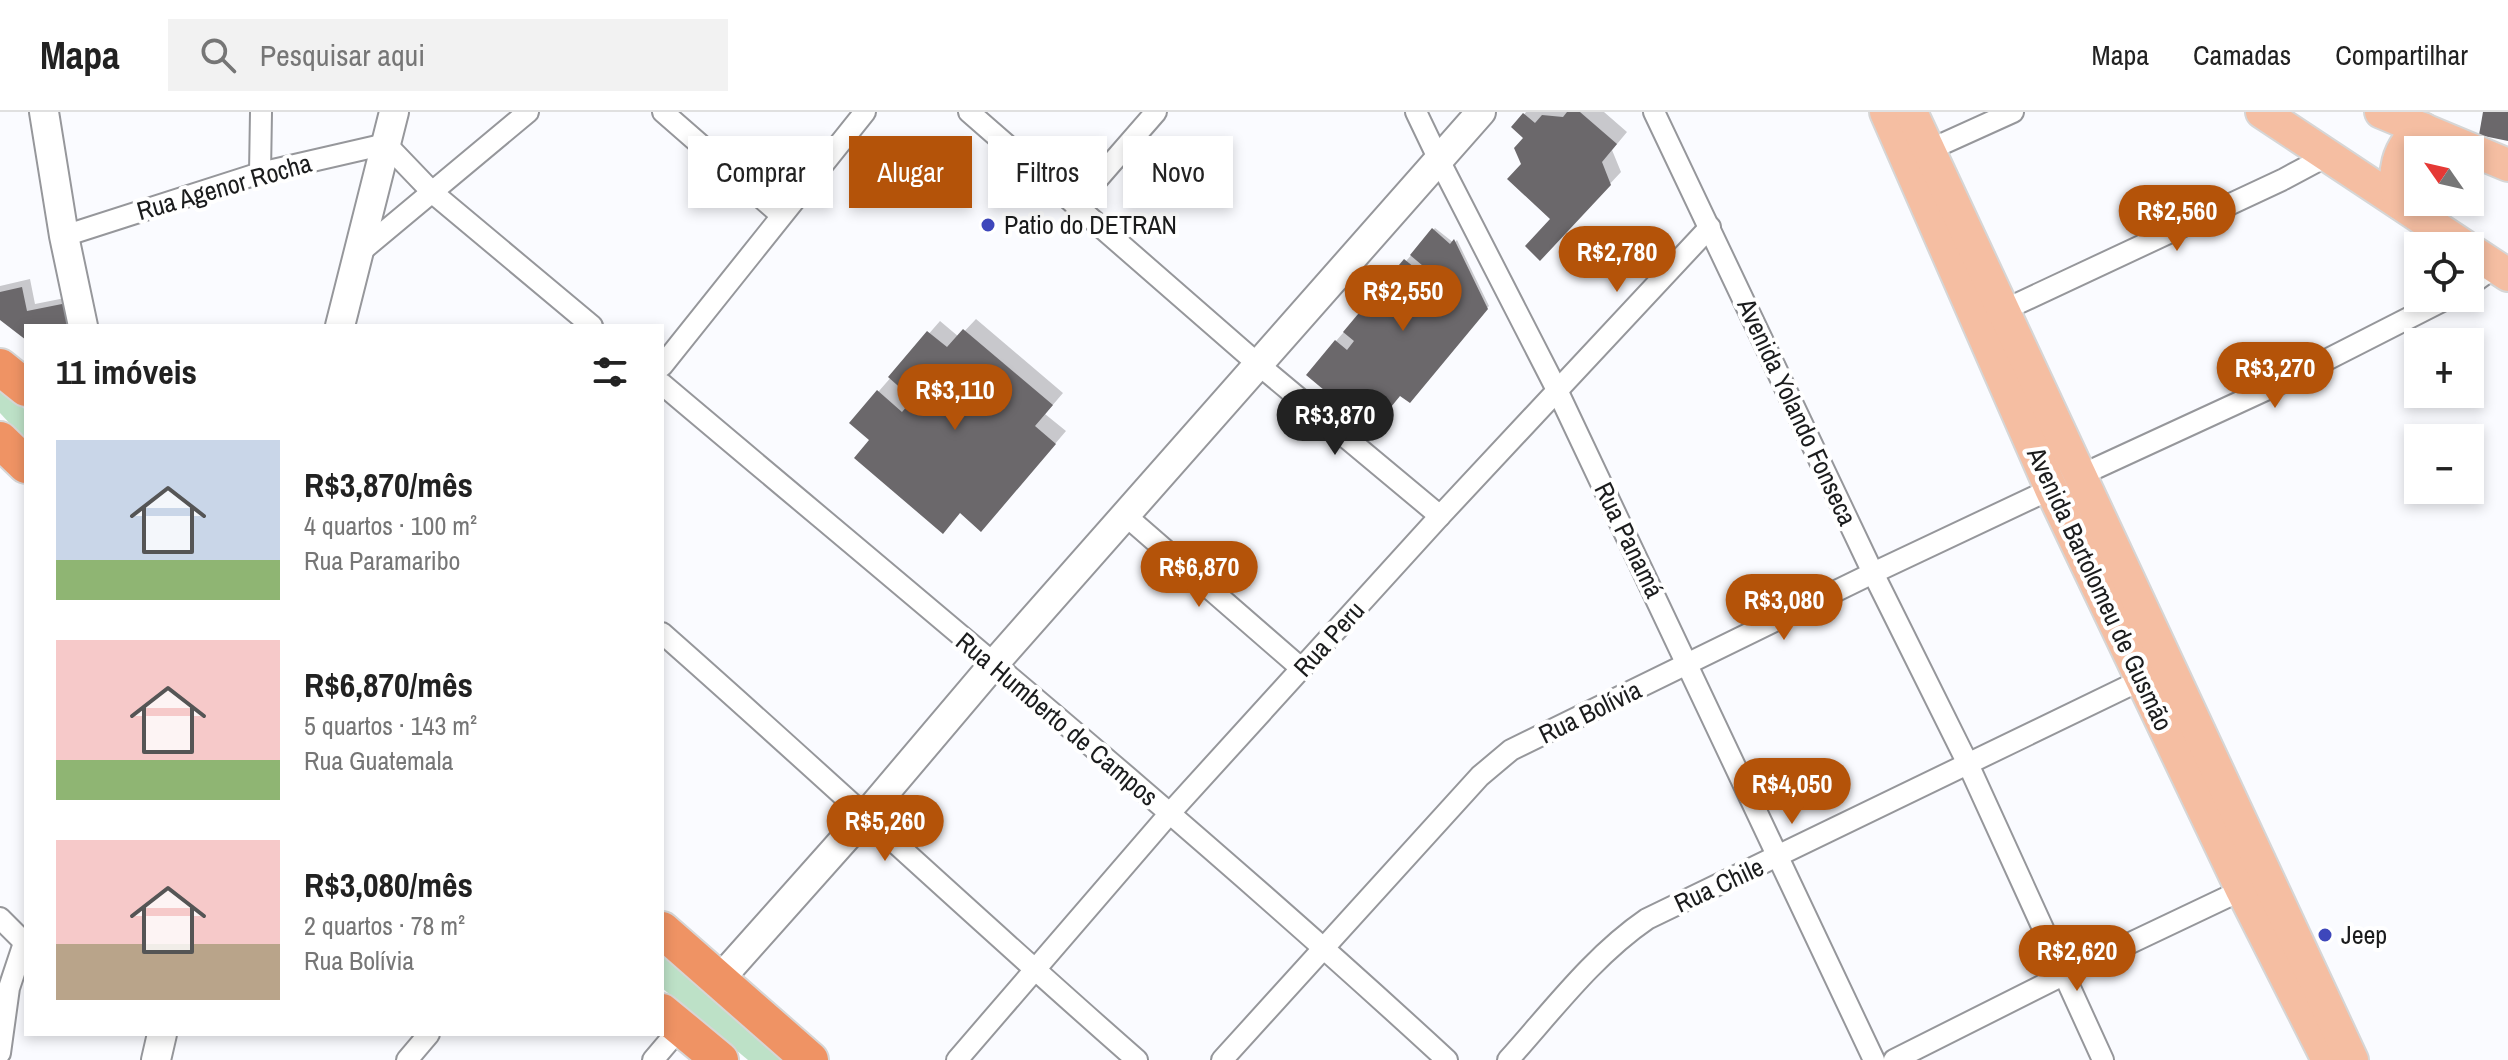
<!DOCTYPE html>
<html lang="pt">
<meta charset="utf-8">
<style>
:root{--surface:#fff;--page:#f2f2f2;--text:#222;--muted:#767676;--line:#e0e0e0;--accent:#b45309}
body{margin:0;font-family:"Archivo Narrow",sans-serif;background:var(--page);color:var(--text);height:100vh;display:flex;flex-direction:column;font-size:30px;white-space:nowrap}
*{box-sizing:border-box;margin:0}
p{font-size:26px;color:var(--muted)}
.icon{flex:none;width:44px;height:44px;fill:none;stroke:currentColor;stroke-width:2;stroke-linecap:round;stroke-linejoin:round}
.map{position:relative;flex:1;overflow:hidden}
.side{position:absolute;left:24px;top:212px;width:640px;height:712px;display:flex;flex-direction:column;background:var(--surface);border-radius:0px;box-shadow:0 4px 12px #0003}
.side>*{flex:none}
.hud{position:absolute;left:688px;top:24px;width:760px;height:72px;display:flex;gap:16px}
.needle{width:52px;rotate:304deg}
.buttons{position:absolute;left:2404px;top:24px;display:grid;gap:16px}
.buttons a{display:grid;place-items:center;width:80px;height:80px;border-radius:0px;background:var(--surface);box-shadow:0 4px 12px #0003;font-size:40px}
.price{position:absolute;translate:-50% -68px;padding:0 18px;border-radius:28px;background:var(--accent);color:#fff;font-size:26px;line-height:52px;filter:drop-shadow(0 2px 4px #0008)}
.price::after{content:'';position:absolute;left:50%;top:48px;width:24px;height:18px;margin-left:-12px;background:inherit;clip-path:polygon(0 0,100% 0,50% 100%)}
.price.active{background:#222;color:#fff}
ul{padding:0;list-style:none}
li{display:flex;align-items:center;gap:24px;height:200px;padding:0 32px}
li span{display:grid;place-items:center;flex:none;width:224px;height:160px;border-radius:0px;color:#555}
li>.icon{margin-inline-start:auto}
span .icon{width:96px;height:96px;fill:#fffc;stroke-width:1}
li b{font-size:34px}
h2{display:flex;justify-content:space-between;align-items:center;height:96px;padding:0 32px;font-size:34px}
.pill{padding:0 28px;border-radius:0px;background:var(--surface);box-shadow:0 4px 12px #0003;font-size:28px;line-height:72px}
.pill.active{background:var(--accent);color:#fff}
header{display:flex;align-items:center;gap:48px;box-sizing:border-box;height:112px;padding:0 40px;background:var(--surface);border-bottom:2px solid var(--line)}
header strong{font-size:38px}
nav{display:flex;gap:44px;margin-inline-start:auto;font-size:28px}
.search{width:560px;height:72px;background:var(--page);display:flex;align-items:center;gap:20px;box-sizing:border-box;padding:0 28px;border-radius:0px;color:var(--muted);font-size:30px}
.map>svg:first-child{display:block}
.green{fill:#bde1c7}
.shadow{fill:#0003}
.building{fill:#6b686b}
.lines{fill:none;stroke-linecap:round;stroke-linejoin:round}
.street-casing{stroke:#96979b;stroke-width:24}
.secondary-casing{stroke:#96979b;stroke-width:32}
.primary-casing{stroke:#d6d6d6;stroke-width:36}
.highway-casing{stroke:#d6d6d6;stroke-width:40}
.street{stroke:#fff;stroke-width:20}
.secondary{stroke:#fff;stroke-width:28}
.primary{stroke:#f5bea2;stroke-width:32}
.highway{stroke:#ef9364;stroke-width:36}
.poi-dot{fill:#3e47bb;stroke:#fff;stroke-width:3}
.labels{text-anchor:middle;stroke-width:8;stroke-linejoin:round;paint-order:stroke}
.street-label{font-size:26px;fill:#1b1c1d;stroke:#fff}
.poi-label{font-size:26px;fill:#1b1c1d;stroke:#fff;text-anchor:start}
</style>
<header>
<strong>Mapa</strong>
<div class="search"><svg class="icon" aria-label="search" viewBox="0 0 24 24"><circle cx="10" cy="10" r="6"/><path d="M15 15l6 6"/></svg>Pesquisar aqui</div>
<nav><a>Mapa</a><a>Camadas</a><a>Compartilhar</a></nav>
</header>
<div class="map">
<svg width="2508" height="948" viewBox="0 0 2508 948">
<rect width="100%" height="100%" fill="#fafbff"/>
<g class="green">
<path d="M0,278L26,298V329L0,301Z"/>
<path d="M662,833L793,948H748L662,876Z"/>
</g>
<g class="shadow">
<path d="M1526,0H1604L1627,20L1612,38L1621,60L1551,135L1552,107L1523,52L1526,25L1514,15Z"/>
<path d="M1435,116L1454,131L1457,128L1489,194L1401,282L1380,307L1336,229Z"/>
<path d="M30,167L35,192L75,184L80,214H26V226L0,206V174Z"/>
<path d="M976,207L1063,281L1045,302L1066,319L992,406L961,400L852,310L940,209L959,225Z"/>
</g>
<g class="building">
<path d="M1567,0H1580L1617,32L1602,50L1611,73L1540,149L1525,134L1550,107L1507,67L1521,52L1514,36L1523,26L1511,15L1523,1L1535,11L1542,3L1563,5Z"/>
<path d="M2483,0H2508V29L2479,23Z"/>
<path d="M1432,116L1450,132L1454,127L1488,197L1410,291L1400,284L1372,318L1306,263L1335,228L1347,238L1354,229L1343,220L1404,147L1425,164L1429,159L1410,143Z"/>
<path d="M22,175L27,199L67,191L70,214H26V228L0,208V180Z"/>
<path d="M963,217L1053,293L1035,314L1056,332L981,420L960,401L943,422L854,346L869,328L849,311L877,278L902,300L913,287L888,265L927,219L947,235Z"/>
</g>
<g class="lines">
<g class="street-casing">
<g id="street">
<path d="M663,0L781,103"/>
<path d="M969,0L1259,253L1440,404"/>
<path d="M1416,0L1439,48L1557,278L1874,948"/>
<path d="M1654,0L1873,461L1968,652L2103,948"/>
<path d="M1929,38L2013,0"/>
<path d="M260,61L261,0"/>
<path d="M1075,93L1156,0"/>
<path d="M64,124L260,61L386,32L433,81L592,214"/>
<path d="M359,141L528,0"/>
<path d="M2470,173L2495,155"/>
<path d="M2004,198L2284,67L2329,43"/>
<path d="M662,254L865,0"/>
<path d="M662,272C926,495 1193,714 1447,948"/>
<path d="M2079,364L2283,270L2448,186"/>
<path d="M1125,403L1302,557"/>
<path d="M662,521C822,662 977,808 1137,948"/>
<path d="M0,806L26,832"/>
<path d="M0,941L9,876L24,831"/>
<path d="M407,948L429,922"/>
<path d="M653,948L681,915"/>
<path d="M957,948L1170,701L1440,404L1710,115"/>
<path d="M1222,948L1480,664L1511,638L1873,461L2051,377"/>
<path d="M1508,948C1552,899 1593,844 1647,807L2141,568"/>
<path d="M1894,948L2063,863L2242,778"/>
</g>
</g>
<g class="secondary-casing">
<g id="secondary">
<path d="M44,0L64,124L83,214"/>
<path d="M340,214L394,0"/>
<path d="M719,868L866,703L993,553L1481,0"/>
<path d="M156,948L162,922"/>
</g>
</g>
<g class="primary-casing">
<g id="primary">
<path d="M1886,0L2051,377L2242,778L2328,948"/>
<path d="M1911,0L2352,948"/>
<path d="M2262,0L2464,134"/>
<path d="M2381,0L2508,53"/>
<path d="M2400,91C2392,63 2396,34 2423,17"/>
<path d="M2470,138L2508,163"/>
</g>
</g>
<g class="highway-casing">
<g id="highway">
<path d="M0,255L26,276"/>
<path d="M0,328L26,353"/>
<path d="M662,818L810,948"/>
<path d="M662,900L720,948"/>
</g>
</g>
<use href="#street" class="street"/>
<use href="#secondary" class="secondary"/>
<use href="#primary" class="primary"/>
<use href="#highway" class="highway"/>
</g>
<g class="poi-dot">
<circle cx="988" cy="113" r="8"/>
<circle cx="2325" cy="823" r="8"/>
</g>
<g class="labels">
<g class="street-label">
<text transform="translate(224 75) rotate(-16)" y="9">Rua Agenor Rocha</text>
<text transform="translate(1797 300) rotate(65)" y="9">Avenida Yolando Fonseca</text>
<text transform="translate(1629 428) rotate(64)" y="9">Rua Panamá</text>
<text transform="translate(2100 477) rotate(65)" y="9">Avenida Bartolomeu de Gusmão</text>
<text transform="translate(1329 527) rotate(-48)" y="9">Rua Peru</text>
<text transform="translate(1590 600) rotate(-26)" y="9">Rua Bolívia</text>
<text transform="translate(1057 607) rotate(40)" y="9">Rua Humberto de Campos</text>
<text transform="translate(1719 773) rotate(-25)" y="9">Rua Chile</text>
</g>
<g class="poi-label">
<text x="1004" y="122">Patio do DETRAN</text>
<text x="2341" y="832">Jeep</text>
</g>
</g>
</svg>
<div class="buttons">
<a><svg class="needle" viewBox="-14 -14 28 28"><path d="M0-13l5 13h-10z" fill="#e53935"/><path d="M0 13l5-13h-10z" fill="#767676"/></svg></a>
<a><svg class="icon" aria-label="locate" viewBox="0 0 24 24"><circle cx="12" cy="12" r="6"/><path d="M12 2v4M12 18v4M2 12h4M18 12h4"/></svg></a>
<a>+</a>
<a>−</a>
</div>
<b class="price" style="left:2177px;top:141px">R$2,560</b>
<b class="price" style="left:1617px;top:182px">R$2,780</b>
<b class="price" style="left:1403px;top:221px">R$2,550</b>
<b class="price" style="left:2275px;top:298px">R$3,270</b>
<b class="price" style="left:955px;top:320px">R$3,110</b>
<b class="price active" style="left:1335px;top:345px">R$3,870</b>
<b class="price" style="left:1199px;top:497px">R$6,870</b>
<b class="price" style="left:1784px;top:530px">R$3,080</b>
<b class="price" style="left:1792px;top:714px">R$4,050</b>
<b class="price" style="left:885px;top:751px">R$5,260</b>
<b class="price" style="left:2077px;top:881px">R$2,620</b>
<div class="hud">
<a class="pill">Comprar</a>
<a class="pill active">Alugar</a>
<a class="pill">Filtros</a>
<a class="pill">Novo</a>
</div>
<section class="side">
<h2>11 imóveis<svg class="icon" aria-label="filters" viewBox="0 0 24 24"><path d="M4 7h16M4 17h16"/><circle cx="9" cy="7" r="2"/><circle cx="15" cy="17" r="2"/></svg></h2>
<ul>
<li><span style="background:linear-gradient(#c9d6e8 75%,#8fb573 0)"><svg class="icon" aria-label="home" viewBox="0 0 24 24"><path d="M3 11l9-7 9 7M6 9v11h12V9"/></svg></span><div><b>R$3,870/mês</b><p>4 quartos · 100 m²</p><p>Rua Paramaribo</p></div></li>
<li><span style="background:linear-gradient(#f6c9c9 75%,#8fb573 0)"><svg class="icon" aria-label="home" viewBox="0 0 24 24"><path d="M3 11l9-7 9 7M6 9v11h12V9"/></svg></span><div><b>R$6,870/mês</b><p>5 quartos · 143 m²</p><p>Rua Guatemala</p></div></li>
<li><span style="background:linear-gradient(#f6c9c9 65%,#b9a48a 0)"><svg class="icon" aria-label="home" viewBox="0 0 24 24"><path d="M3 11l9-7 9 7M6 9v11h12V9"/></svg></span><div><b>R$3,080/mês</b><p>2 quartos · 78 m²</p><p>Rua Bolívia</p></div></li>
</ul>
</section>
</div>
